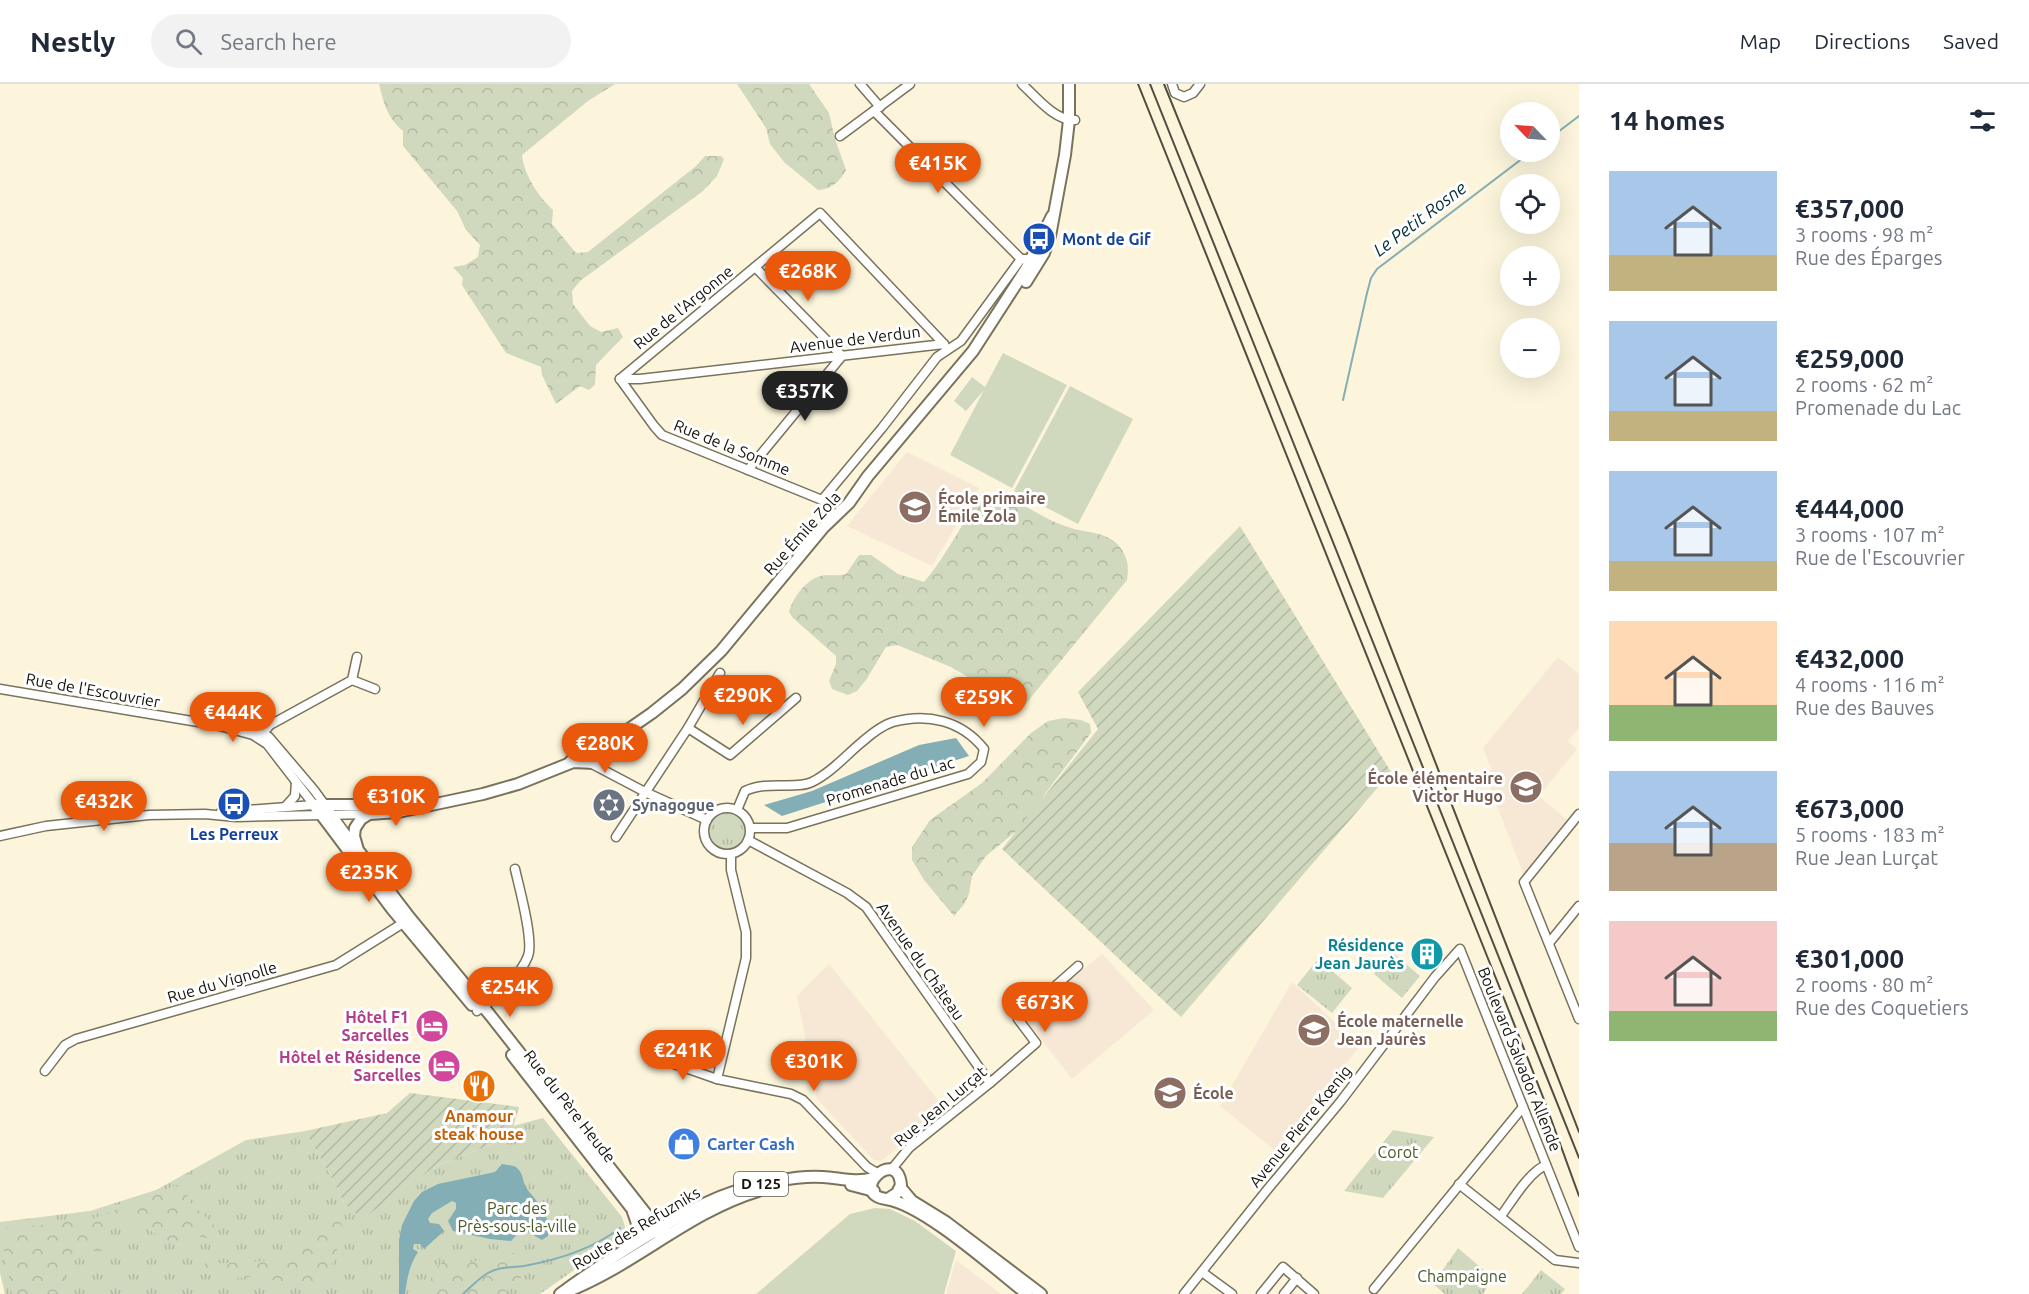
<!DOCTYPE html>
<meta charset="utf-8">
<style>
:root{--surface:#fff;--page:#f2f2f3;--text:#1f2937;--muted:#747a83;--line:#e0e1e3;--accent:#ea580c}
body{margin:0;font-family:Ubuntu,sans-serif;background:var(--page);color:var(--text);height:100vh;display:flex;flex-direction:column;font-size:22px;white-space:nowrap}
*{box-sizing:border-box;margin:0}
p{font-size:20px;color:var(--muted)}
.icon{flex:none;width:33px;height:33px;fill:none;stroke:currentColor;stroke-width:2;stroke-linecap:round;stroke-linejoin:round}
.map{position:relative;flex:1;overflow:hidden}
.drawer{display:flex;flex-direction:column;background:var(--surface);width:450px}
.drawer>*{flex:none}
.needle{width:39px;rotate:295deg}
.tools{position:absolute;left:1500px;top:18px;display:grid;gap:12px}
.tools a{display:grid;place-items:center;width:60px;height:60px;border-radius:50%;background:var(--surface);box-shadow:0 6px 24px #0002;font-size:30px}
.price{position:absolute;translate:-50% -51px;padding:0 14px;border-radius:21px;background:var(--accent);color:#fff;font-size:20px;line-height:39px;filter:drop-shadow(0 2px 3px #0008)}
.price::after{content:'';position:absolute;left:50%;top:36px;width:18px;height:14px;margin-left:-9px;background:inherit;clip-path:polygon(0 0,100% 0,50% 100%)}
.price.selected{background:#222;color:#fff}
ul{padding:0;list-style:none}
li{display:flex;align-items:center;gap:18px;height:150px;padding:0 30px}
li span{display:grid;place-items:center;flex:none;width:168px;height:120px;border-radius:0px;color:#555}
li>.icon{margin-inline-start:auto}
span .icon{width:72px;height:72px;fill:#fffc;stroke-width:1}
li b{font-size:26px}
h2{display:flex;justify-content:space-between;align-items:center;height:72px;padding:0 30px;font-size:26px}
header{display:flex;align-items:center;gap:36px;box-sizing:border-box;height:84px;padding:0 30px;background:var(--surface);border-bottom:2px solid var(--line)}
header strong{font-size:28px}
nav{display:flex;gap:33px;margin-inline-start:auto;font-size:21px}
.search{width:420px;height:54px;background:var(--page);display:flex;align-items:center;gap:15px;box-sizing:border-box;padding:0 21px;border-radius:33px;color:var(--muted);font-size:22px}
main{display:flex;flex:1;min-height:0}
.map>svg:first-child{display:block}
.education{fill:#f7e8d5}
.grass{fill:url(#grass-tufts)}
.forest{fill:url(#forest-crowns)}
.garden{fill:url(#garden-furrows)}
.pitch{fill:#d0d9be}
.water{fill:#83aeb5}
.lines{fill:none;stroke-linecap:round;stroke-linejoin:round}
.stream{stroke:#83aeb5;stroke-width:2}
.minor-casing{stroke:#79735d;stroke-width:11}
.major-casing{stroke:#79735d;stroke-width:14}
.minor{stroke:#fff;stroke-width:8}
.major{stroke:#fff;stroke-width:10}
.rail{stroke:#514d40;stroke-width:2}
.labels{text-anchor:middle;stroke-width:6;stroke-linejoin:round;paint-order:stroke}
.shield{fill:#fff;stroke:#5b5a54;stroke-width:1.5}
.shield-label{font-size:15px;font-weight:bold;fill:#15130a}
.transit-label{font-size:16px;font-weight:bold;fill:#164399;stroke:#fff;text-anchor:start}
.street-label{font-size:16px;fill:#15130a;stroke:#fff}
.education-label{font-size:16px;font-weight:bold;fill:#785e54;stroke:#fff;text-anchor:start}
.worship-label{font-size:16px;font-weight:bold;fill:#5b616d;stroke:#fff;text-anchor:start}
.culture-label{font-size:16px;font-weight:bold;fill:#0d838f;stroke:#fff;text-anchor:end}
.hotel-label{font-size:16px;font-weight:bold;fill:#b23c85;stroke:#fff;text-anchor:end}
.food-label{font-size:16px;font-weight:bold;fill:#c56008;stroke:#fff}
.shop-label{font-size:16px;font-weight:bold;fill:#366cbe;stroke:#fff;text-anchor:start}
.park-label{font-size:16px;fill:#4c5a27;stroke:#fff}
.water-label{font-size:18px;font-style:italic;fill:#032f35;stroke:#fff}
</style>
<header>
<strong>Nestly</strong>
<div class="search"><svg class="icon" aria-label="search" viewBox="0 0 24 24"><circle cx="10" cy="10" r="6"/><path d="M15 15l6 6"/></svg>Search here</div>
<nav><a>Map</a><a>Directions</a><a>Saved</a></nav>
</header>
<main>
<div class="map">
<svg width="1579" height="1210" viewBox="0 0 1579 1210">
<defs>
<pattern id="grass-tufts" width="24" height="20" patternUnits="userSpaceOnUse" patternTransform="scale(1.5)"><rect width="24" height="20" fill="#d0d9be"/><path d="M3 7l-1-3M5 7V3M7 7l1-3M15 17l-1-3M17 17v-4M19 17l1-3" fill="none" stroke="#b2b9a2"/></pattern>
<pattern id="forest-crowns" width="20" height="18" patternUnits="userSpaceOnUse" patternTransform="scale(1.5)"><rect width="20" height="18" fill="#d0d9be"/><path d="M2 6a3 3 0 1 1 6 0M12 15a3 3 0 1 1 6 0" fill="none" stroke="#b2b9a2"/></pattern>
<pattern id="garden-furrows" width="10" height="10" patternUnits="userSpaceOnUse" patternTransform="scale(1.5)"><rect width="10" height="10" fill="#d0d9be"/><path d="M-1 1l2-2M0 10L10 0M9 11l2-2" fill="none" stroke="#b2b9a2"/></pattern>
</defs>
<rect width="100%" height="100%" fill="#fcf5dc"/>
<g class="education">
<path d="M907,368L979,404L932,482L847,442Z"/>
<path d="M1558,573L1579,590V644L1567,657L1577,665L1539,712L1567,736L1524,791L1484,689L1492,686L1483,664Z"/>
<path d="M1102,870L1154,926L1072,995L1024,933Z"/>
<path d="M829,880L946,1026L881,1077L874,1076L817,1015L797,912Z"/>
<path d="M1292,898L1360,962L1277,1068L1220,1022Z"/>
<path d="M956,1176L1001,1210H946Z"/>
</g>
<g class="grass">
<circle cx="726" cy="748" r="19"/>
<path d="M1392,868L1420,892L1402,914L1374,890Z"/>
<path d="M1318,875L1352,904L1332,929L1297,901Z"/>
<path d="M543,1034L622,1133L625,1143L623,1152L540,1210H5L0,1189V1138L90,1127L156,1106L246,1056L305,1047L333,1096L344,1119L406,1102L434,1083L510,1053L513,1042Z"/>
<path d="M1393,1046L1434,1053L1383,1114L1344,1107Z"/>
<path d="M1458,1164L1493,1194L1483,1210H1445L1433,1200Z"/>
<path d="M1541,1186L1565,1205L1561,1210H1522Z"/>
</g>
<g class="forest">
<path d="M379,0H615L588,17L522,71C524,91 539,113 553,126L552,140L576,169L588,168L696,82L705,72H721L724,75L717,92L703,107L580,197L572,207L573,220L590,242L601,248L618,244L623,253L596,281L595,301L589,306L580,302L556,320L542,291L541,283L506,269L462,201L463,194L453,183L465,181L478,173L480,161L466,146L457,127L403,62V47C387,33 384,20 379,0Z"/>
<path d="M737,0H809L829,29L835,55L846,86C840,97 831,106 818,106L784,78L770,60L766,44Z"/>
<path d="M983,408C1015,410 1038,434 1068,443C1084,449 1107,447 1119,462C1128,473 1129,483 1127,496L1019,628L1000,623L975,597L951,583L897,561L886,563L866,596L857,607L848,611L832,605L829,597L836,580V572L793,534L789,528C793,513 808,492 826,491C833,491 838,492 846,490L859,471H871L898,490L924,498C940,479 952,458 965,437C971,427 974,417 983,408Z"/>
<path d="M1064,634L1081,636L1090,640L1091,649L1045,710L1031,735L986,772L972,792L969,810L965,819L954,832L924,796L912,776V763L930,736L982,699L1031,649L1048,637Z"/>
<path d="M179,1100L183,1103L191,1119L214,1141L217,1151C214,1152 211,1154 207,1154C194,1154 200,1144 185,1158C181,1159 176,1160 171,1158C155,1154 132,1126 115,1141C108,1147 106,1159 102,1167H76L66,1173L64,1200L70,1207L76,1210H12L0,1146L95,1134Z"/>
<path d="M333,1129L340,1130C347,1148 330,1199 309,1203C299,1205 270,1194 258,1193C247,1192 235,1196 225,1194C217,1192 211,1188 204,1184L205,1179C217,1180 227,1179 238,1178C261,1176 284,1181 301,1164C312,1152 318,1136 333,1129Z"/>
<path d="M499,1167L514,1169L525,1175L519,1202L498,1210H426C440,1160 447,1185 482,1176C488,1175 494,1170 499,1167Z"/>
</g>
<g class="garden">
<path d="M1240,442L1391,688L1181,933L1002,765L1098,645L1078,608Z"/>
<path d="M410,1009L519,1023L510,1053L434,1083L362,1135L344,1119L333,1096L305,1047L387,1029Z"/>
</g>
<g class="pitch">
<path d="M1003,269L1067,301L1012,404L950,371L984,306L966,327L954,317L972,293L985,303Z"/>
<path d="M1070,302L1133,335L1078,440L1014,407Z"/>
<path d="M875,1124L890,1125L915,1137L956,1167L944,1210H756L850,1130Z"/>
</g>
<g class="water">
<path d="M956,654L969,672L782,732L764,721L812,707L919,661Z"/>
<path d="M502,1080C506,1081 512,1081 516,1083C524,1089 522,1098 527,1105C539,1120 551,1132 548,1152L542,1156L526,1147L519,1148L511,1157L490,1155L453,1147L448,1137L456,1125V1119L452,1117L432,1129L428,1135L430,1139L439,1140L444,1147L424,1165L420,1160H414L413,1165L418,1168C409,1182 407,1195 405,1210H399V1156L402,1141L414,1117L422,1108L438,1100L495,1088Z"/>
</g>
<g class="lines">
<g class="stream">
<path d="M1550,54L1579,32"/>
<path d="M1343,316L1367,209L1371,194L1377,185L1531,68"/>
<path d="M463,1210C471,1203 479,1194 488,1189C500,1182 511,1184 524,1182C557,1176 593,1165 620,1144"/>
</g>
<g class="minor-casing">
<g id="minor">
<path d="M860,0L880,23"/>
<path d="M1022,0C1036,13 1055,37 1075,36"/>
<path d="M1172,0L1175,9L1184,13L1193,9L1200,0"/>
<path d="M874,27L1021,175"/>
<path d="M840,52L910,0"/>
<path d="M620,295L820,129L944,260"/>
<path d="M620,295H640L944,260L945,262"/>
<path d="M620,295L654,342L662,351L822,416L835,433"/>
<path d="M748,386L842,272L755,183"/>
<path d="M822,416L882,344L937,273L961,257L1021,175H1026L1033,179"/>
<path d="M352,596L375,605"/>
<path d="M0,605L216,641L253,651L267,660L314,721"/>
<path d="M235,642L251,643L259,646L269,653L314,706L355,762"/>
<path d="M688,644L730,671L796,614"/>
<path d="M261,651L270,641L352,596L357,573"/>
<path d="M590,679L645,708L707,736"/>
<path d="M286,722L295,712L296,698"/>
<circle cx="727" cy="747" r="23"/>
<path d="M737,726L745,707C767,696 796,706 812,698C831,689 846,671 862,658C870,651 883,641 893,638C927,629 961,636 984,665L981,678L968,690L787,744H750"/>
<path d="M221,728L314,721"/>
<path d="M1579,730L1524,798L1579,935"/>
<path d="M0,752L46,742L149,731L205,730L236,733L369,730"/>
<path d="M616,753L688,644L720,589"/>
<path d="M748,756L847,809L866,823L990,999"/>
<path d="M1549,859L1579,822"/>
<path d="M477,927C494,916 521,891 528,872C534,856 519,803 515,785"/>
<path d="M657,974L717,995L791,1010L803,1016L867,1083L877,1089"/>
<path d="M45,987L65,961L76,955L336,881L408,836"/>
<path d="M717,995L746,874V848L731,786V770"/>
<path d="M891,1086L909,1064L990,999L1036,959L1018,935L1078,882"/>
<path d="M1459,1100L1555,1176L1579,1179"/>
<path d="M1501,1132C1512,1117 1529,1088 1546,1081"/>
<path d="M1202,1188L1232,1210"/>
<path d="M1374,1205L1523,1023"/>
<path d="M1184,1210L1267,1106L1341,1017L1435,893L1460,865L1579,1163"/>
<path d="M1261,1210L1283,1183L1314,1210"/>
<path d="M1284,1210L1297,1194"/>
</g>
</g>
<g class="major-casing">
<g id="major">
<path d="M1026,198L1044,169L1050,152L1065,71L1069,36V0"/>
<path d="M570,678L588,660L614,654"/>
<path d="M314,721L392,825L472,921"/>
<path d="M314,721H378L403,722"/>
<path d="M512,971L632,1125L654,1148L669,1150"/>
<path d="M851,1101L874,1107"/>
<path d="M901,1104L912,1117L946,1138L1041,1210"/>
<path d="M888,1115L897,1109L901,1101C897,1061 847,1109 886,1115C923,1120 995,1185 1027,1210"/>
<path d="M658,1145L490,931L410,834L358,766L354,752L355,744L361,735L369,730L398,728L483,710L518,700L573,678L595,679L600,676L606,664L613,656L652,629L682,605L721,567L823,444L849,419L868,392L973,267L1026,185L1052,132"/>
<path d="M632,1161C641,1149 638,1141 633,1128"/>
<path d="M571,1206C637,1179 689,1128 758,1107"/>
<path d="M560,1210C587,1190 615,1172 644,1154C690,1126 723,1106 777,1097C792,1094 808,1092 823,1093C840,1094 856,1099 873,1094"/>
</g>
</g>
<use href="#minor" class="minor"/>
<use href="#major" class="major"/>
<g class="rail">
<path d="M1138,0L1503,912L1543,1013L1579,1112"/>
<path d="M1150,0L1579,1074"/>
<path d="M1164,0L1347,451L1579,1048"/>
</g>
</g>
<defs>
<g id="bus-disc" transform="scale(1.725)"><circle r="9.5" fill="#1a4fb4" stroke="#fff"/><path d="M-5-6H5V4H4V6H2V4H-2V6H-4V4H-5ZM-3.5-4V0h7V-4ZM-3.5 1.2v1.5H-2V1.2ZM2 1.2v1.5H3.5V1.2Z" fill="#fff"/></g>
<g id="school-disc" transform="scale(1.725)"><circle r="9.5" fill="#8d6e63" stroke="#fff"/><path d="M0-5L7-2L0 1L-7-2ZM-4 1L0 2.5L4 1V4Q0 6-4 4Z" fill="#fff"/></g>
<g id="synagogue-disc" transform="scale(1.725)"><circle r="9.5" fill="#6b7280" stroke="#fff"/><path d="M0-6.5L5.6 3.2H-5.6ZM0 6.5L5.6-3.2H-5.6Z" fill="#fff"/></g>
<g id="building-disc" transform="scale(1.725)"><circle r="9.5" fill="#0f9aa8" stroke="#fff"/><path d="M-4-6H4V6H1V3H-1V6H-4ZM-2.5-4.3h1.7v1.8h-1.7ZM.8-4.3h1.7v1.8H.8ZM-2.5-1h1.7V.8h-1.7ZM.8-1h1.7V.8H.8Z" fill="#fff"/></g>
<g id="hotel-disc" transform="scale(1.725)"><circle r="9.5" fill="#d1479c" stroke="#fff"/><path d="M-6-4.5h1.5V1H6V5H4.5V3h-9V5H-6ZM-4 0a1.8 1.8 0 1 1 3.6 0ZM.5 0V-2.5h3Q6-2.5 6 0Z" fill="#fff"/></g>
<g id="restaurant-disc" transform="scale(1.725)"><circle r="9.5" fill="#e8710a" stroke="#fff"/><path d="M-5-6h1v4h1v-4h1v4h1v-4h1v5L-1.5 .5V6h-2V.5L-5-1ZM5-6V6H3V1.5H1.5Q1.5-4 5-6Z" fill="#fff"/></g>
<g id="shop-disc" transform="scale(1.725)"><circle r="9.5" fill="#3f7fe0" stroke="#fff"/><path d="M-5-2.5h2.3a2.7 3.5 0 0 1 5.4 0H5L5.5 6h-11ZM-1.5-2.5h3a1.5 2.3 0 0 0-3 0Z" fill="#fff"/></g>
</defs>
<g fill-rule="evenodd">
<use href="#bus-disc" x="1039" y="155"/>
<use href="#school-disc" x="915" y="423"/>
<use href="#school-disc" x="1526" y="703"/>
<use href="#bus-disc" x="234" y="720"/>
<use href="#synagogue-disc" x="609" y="721"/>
<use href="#building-disc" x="1427" y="870"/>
<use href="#hotel-disc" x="432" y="942"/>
<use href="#school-disc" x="1314" y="946"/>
<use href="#hotel-disc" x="444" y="982"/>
<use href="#restaurant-disc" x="479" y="1002"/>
<use href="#school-disc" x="1170" y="1009"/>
<use href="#shop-disc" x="684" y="1060"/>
</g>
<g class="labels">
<rect class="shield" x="734" y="1088" width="54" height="24" rx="4.5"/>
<g class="shield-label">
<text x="761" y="1105">D 125</text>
</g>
<g class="transit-label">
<text x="1062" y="161">Mont de Gif</text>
<text x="234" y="756" text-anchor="middle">Les Perreux</text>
</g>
<g class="street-label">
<text transform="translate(683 223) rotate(-39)" y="6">Rue de l'Argonne</text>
<text transform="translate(855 255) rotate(-7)" y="6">Avenue de Verdun</text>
<text transform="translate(732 363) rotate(22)" y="6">Rue de la Somme</text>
<text transform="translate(802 449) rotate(-48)" y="6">Rue Émile Zola</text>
<text transform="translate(93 606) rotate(10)" y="6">Rue de l'Escouvrier</text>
<text transform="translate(890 697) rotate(-17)" y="6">Promenade du Lac</text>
<text transform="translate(921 877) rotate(55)" y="6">Avenue du Château</text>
<text transform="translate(222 898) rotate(-16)" y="6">Rue du Vignolle</text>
<text transform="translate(1520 975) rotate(68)" y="6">Boulevard Salvador Allende</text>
<text transform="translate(570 1022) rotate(52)" y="6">Rue du Père Heude</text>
<text transform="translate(940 1022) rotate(-40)" y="6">Rue Jean Lurçat</text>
<text transform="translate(1300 1042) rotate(-51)" y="6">Avenue Pierre Kœnig</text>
<text transform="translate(636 1144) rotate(-31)" y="6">Route des Refuzniks</text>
</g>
<g class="education-label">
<text x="938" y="420">École primaire<tspan x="938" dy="18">Émile Zola</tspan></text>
<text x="1503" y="700" text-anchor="end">École élémentaire<tspan x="1503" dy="18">Victor Hugo</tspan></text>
<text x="1337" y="943">École maternelle<tspan x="1337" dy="18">Jean Jaurès</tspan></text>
<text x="1193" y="1015">École</text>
</g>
<g class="worship-label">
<text x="632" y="727">Synagogue</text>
</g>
<g class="culture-label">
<text x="1404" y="867">Résidence<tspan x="1404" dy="18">Jean Jaurès</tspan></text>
</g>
<g class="hotel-label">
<text x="409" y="939">Hôtel F1<tspan x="409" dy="18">Sarcelles</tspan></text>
<text x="421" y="979">Hôtel et Résidence<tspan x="421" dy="18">Sarcelles</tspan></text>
</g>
<g class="food-label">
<text x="479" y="1038">Anamour<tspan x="479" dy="18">steak house</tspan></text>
</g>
<g class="shop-label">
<text x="707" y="1066">Carter Cash</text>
</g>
<g class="park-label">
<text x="1398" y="1074">Corot</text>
<text x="517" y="1130">Parc des<tspan x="517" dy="18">Près-sous-la-ville</tspan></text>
<text x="1462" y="1198">Champaigne</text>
</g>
<g class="water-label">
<text transform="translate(1420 135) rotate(-37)" y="6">Le Petit Rosne</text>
</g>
</g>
</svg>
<div class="tools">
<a><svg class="needle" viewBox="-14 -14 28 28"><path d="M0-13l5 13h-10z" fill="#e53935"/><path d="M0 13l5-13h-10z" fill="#747a83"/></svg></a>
<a><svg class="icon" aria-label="locate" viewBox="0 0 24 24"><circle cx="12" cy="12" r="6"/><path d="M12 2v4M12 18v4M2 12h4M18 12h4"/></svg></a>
<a>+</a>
<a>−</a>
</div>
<b class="price" style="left:938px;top:110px">€415K</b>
<b class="price" style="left:808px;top:218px">€268K</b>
<b class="price selected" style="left:805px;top:338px">€357K</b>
<b class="price" style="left:743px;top:642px">€290K</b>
<b class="price" style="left:984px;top:644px">€259K</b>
<b class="price" style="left:233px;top:659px">€444K</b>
<b class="price" style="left:605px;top:690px">€280K</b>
<b class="price" style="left:396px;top:743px">€310K</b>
<b class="price" style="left:104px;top:748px">€432K</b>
<b class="price" style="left:369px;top:819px">€235K</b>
<b class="price" style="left:510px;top:934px">€254K</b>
<b class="price" style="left:1045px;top:949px">€673K</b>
<b class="price" style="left:683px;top:997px">€241K</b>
<b class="price" style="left:814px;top:1008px">€301K</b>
</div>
<section class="drawer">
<h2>14 homes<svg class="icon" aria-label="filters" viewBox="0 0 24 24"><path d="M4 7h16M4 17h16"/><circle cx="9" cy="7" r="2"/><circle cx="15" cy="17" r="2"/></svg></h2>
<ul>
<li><span style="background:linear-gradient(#a9c7e8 70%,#c2b280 0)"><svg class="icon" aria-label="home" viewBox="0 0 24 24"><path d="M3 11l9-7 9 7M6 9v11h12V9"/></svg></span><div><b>€357,000</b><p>3 rooms · 98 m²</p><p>Rue des Éparges</p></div></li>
<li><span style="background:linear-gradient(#a9c7e8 75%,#c2b280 0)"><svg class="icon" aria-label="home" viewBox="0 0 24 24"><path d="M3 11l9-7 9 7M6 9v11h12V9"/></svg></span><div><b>€259,000</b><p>2 rooms · 62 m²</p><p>Promenade du Lac</p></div></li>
<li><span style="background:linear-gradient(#a9c7e8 75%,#c2b280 0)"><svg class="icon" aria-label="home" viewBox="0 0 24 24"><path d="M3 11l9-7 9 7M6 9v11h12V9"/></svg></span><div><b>€444,000</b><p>3 rooms · 107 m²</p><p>Rue de l'Escouvrier</p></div></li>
<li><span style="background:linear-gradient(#ffd9b3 70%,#8fb573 0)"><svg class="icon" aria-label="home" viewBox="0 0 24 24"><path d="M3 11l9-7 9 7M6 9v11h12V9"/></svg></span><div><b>€432,000</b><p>4 rooms · 116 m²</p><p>Rue des Bauves</p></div></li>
<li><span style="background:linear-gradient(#a9c7e8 60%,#b9a48a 0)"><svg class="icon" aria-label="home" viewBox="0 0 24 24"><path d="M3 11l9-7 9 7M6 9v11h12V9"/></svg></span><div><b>€673,000</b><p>5 rooms · 183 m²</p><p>Rue Jean Lurçat</p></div></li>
<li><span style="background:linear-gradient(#f6c9c9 75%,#8fb573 0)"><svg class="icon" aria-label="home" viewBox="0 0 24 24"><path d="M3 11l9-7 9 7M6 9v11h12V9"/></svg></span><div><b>€301,000</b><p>2 rooms · 80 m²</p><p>Rue des Coquetiers</p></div></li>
</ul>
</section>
</main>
